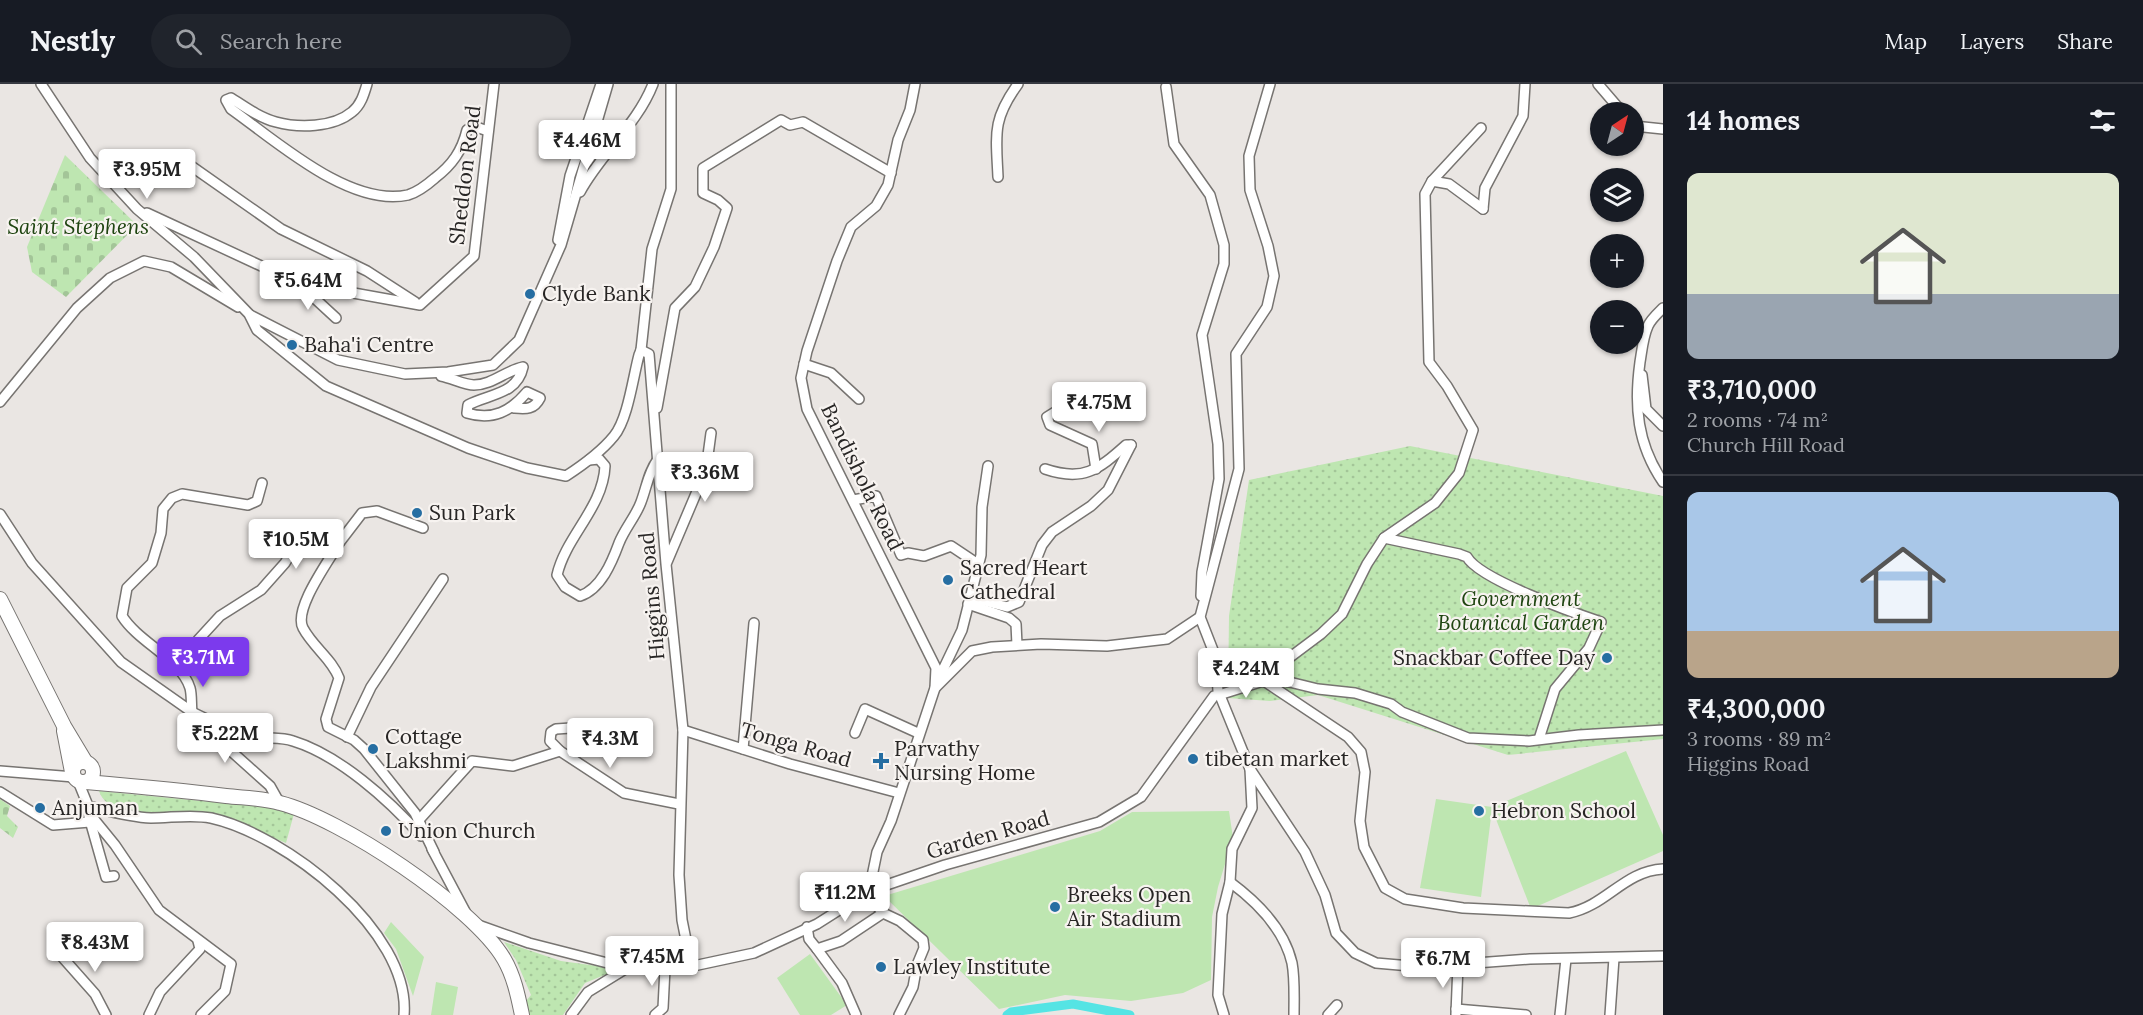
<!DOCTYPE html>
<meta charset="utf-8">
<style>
:root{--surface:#171b24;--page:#20242c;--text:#f1f3f6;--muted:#9ea1a6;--line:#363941;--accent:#7c3aed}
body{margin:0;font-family:Lora,serif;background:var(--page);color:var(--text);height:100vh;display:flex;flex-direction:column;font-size:22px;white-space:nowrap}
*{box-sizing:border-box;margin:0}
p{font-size:20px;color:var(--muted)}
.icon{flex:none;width:33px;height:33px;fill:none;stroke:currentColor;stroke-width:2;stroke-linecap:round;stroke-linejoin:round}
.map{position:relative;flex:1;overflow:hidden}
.drawer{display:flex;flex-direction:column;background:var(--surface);width:480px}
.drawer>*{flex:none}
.needle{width:39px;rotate:36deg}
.buttons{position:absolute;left:1590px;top:18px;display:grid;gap:12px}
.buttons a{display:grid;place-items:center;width:54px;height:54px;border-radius:50%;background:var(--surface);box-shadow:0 2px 4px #0004;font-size:30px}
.price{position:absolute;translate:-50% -51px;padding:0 14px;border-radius:6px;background:#fff;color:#222;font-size:20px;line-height:39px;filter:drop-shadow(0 2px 3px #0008)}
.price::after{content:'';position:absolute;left:50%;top:36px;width:18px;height:14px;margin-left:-9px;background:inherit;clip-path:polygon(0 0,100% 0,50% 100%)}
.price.on{background:var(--accent);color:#fff}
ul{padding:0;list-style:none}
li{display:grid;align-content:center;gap:12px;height:318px;padding:0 24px}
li+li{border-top:2px solid var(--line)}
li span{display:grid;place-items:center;height:186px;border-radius:12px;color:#555}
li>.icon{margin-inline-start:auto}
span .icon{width:108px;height:108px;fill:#fffc;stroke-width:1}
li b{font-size:26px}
h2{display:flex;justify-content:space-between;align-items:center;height:72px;padding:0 24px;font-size:26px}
header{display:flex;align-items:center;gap:36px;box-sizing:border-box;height:84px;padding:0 30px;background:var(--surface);border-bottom:2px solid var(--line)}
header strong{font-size:28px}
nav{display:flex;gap:33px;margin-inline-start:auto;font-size:21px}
.search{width:420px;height:54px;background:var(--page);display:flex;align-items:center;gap:15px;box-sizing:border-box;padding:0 21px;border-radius:33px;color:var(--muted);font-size:22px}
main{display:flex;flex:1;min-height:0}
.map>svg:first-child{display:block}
.grass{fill:url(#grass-dots)}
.cemetery{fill:url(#cemetery-stones)}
.garden{fill:#bee6b1}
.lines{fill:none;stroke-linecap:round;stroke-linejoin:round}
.canal{stroke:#55e4e4;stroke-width:9}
.minor-casing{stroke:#777471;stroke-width:12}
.highway-casing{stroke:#777471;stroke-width:16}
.minor{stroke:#fff;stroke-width:9}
.highway{stroke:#fff;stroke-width:14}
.poi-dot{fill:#266ea2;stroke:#f7f3f0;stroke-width:2}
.labels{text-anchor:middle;stroke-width:4.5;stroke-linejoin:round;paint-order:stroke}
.street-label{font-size:21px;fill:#282625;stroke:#f7f3f0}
.park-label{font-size:21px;font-style:italic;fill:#1f4511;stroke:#f7f3f0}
.poi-label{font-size:21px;fill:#282625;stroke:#f7f3f0;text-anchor:start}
</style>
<header>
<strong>Nestly</strong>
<div class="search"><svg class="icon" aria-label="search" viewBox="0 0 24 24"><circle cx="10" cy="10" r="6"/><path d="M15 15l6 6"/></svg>Search here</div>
<nav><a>Map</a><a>Layers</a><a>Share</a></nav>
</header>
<main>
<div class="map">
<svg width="1663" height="931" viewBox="0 0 1663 931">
<defs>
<pattern id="grass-dots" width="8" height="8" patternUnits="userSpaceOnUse" patternTransform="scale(1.5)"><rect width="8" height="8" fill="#bee6b1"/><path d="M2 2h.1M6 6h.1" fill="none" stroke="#a3c598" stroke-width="1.8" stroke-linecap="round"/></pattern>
<pattern id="cemetery-stones" width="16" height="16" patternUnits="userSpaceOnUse" patternTransform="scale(1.5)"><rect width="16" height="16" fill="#bee6b1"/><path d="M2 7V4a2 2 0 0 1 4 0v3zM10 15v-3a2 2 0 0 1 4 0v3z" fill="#a3c598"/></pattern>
</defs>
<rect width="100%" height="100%" fill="#eae6e3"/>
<g class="grass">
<path d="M1410,362L1663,412V655L1508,671L1318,611L1270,617L1228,614L1229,532L1249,396Z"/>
<path d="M99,707L295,726L286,759C262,749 237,736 212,730C184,724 110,741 99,707Z"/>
<path d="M504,858L561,877L619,885L585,899L563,931H514L531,911L516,876Z"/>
</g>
<g class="cemetery">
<path d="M65,71L137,141L66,213L32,188L27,163Z"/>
<path d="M0,715L10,722L7,732L18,743L13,754L0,744Z"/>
</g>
<g class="garden">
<path d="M1626,667L1663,751V767L1531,825L1492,725L1481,813L1420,804L1436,715L1492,723Z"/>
<path d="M1229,727L1233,754L1218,803L1212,833L1211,896L1183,909L1131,917L1065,911L999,925L884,812L1100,747L1132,728Z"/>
<path d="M391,838L424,873L413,912L396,865L384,849Z"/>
<path d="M810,870L847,921L831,931H800L777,894Z"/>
<path d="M436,898L458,903L453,931H431Z"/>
</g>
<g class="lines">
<path class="canal" d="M1007,931L1011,928L1073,920L1130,931"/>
<g class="minor-casing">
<g id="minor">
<path d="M41,0L90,74L137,125L194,173L249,230L257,246L326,302L468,364L527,384L566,392C583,381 601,368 614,352C628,335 633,293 639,271L641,266L649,270L666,480L683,646L679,791L682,836L691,881"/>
<path d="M367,0C364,10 361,21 352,28C333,44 298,44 276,38C260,34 245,23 231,14L226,16L231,25C275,56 350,124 408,111C418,108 427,101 435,94C452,81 462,67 467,46L473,42L488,47"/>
<path d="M1598,0L1622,28"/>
<path d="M1166,3L1174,60L1210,111L1224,161V180L1202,251L1218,360L1219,395L1202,488L1201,512"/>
<path d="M1634,42L1663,45"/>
<path d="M184,77L281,145L367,187L415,218"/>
<path d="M998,93C996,50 992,36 1018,0"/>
<path d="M1432,97L1481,44"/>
<path d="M580,108C601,69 637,41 653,0"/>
<path d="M1483,125L1485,104L1523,32L1525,0"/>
<path d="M147,129L298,199L420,221L474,172L494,0"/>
<path d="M558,156L570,92L601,0"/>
<path d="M298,199L336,234"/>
<path d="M1663,224C1658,229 1651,235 1648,242C1643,253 1642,266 1640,278C1634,322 1637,360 1663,398"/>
<path d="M250,231L338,276L405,290L448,288L493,281L519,256L561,161L608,0"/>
<path d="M641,266L652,165L671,105V0"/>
<path d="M804,280L831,289L859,315"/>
<path d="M1642,291L1646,325L1663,342"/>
<path d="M441,292C452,294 464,301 474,301C492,301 505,287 523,283C517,311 488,310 468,321L467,329C493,337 511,327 527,308L540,314C534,326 526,325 514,324"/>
<path d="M0,318L77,224L110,194L144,177L171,183L238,223"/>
<path d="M657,324L675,224L695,203L714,163L727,124L718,116L703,109V84L781,36L790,41L803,38L891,89"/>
<path d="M1055,328L1047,333L1050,341L1092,360L1096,385"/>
<path d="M589,376L599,375L605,382C603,424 566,452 557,491L565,503L580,512C601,505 612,478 619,459C625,444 636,432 641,418C647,402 648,389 658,375"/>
<path d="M1045,385C1083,398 1098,386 1126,361H1131"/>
<path d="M853,416L876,412L901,471L908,469L924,472L951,462L978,480"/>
<path d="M0,430L32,479L121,578L192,628C191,621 192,611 190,604C181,575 139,559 122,532L127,504L152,479L161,449L163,425L172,414L182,410L248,421L257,417L262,399"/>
<path d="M1384,454L1435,419L1459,389L1473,346L1447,302L1429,278L1425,110L1432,97L1449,100L1483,125"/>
<path d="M339,459C329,477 293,525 303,544C313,563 332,575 339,594L326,635L328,643L354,656L364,665L415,729L434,768"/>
<path d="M667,478L706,386L711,349"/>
<path d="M969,513L1007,523L1019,518L1042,461L1052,448L1091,422L1108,406L1131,361"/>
<path d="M968,520L1009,534L1016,540L1017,561"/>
<path d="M182,588L198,556L220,532L261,506L285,479L299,455C313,453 326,463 339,459L362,429L377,427L423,444"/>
<path d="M939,594L962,546L981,471L982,423L988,382"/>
<path d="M1261,595L1321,550L1342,530L1367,480L1384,454L1459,470L1467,473C1479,495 1574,529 1601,538L1589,564L1555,605L1539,655"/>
<path d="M1261,595L1348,653L1361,668L1365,688L1360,737L1364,763L1385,804L1405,815L1463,824L1569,829C1606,822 1624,787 1663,785"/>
<path d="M935,604L972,567L992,563L1041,560L1107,562L1167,555L1200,533"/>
<path d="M1218,607L1216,574L1200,533L1239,385L1236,270L1267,223L1274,192L1268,162L1250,106L1249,72L1270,0"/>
<path d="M1222,610L1273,594L1318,605L1355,609L1391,620L1402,628L1468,654L1529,657L1579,651L1663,646"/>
<path d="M1221,614L1250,685L1252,724L1232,765L1230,798L1222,830L1218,911L1224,931"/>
<path d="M192,628C212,638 234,648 256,653C268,655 281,653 293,657C339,671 389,716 421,752"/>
<path d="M193,630L202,641L270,702L279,718"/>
<path d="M601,642L556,645L551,648L550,657L560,667L624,709L679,720"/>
<path d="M683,646L790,680L899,709"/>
<path d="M855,649L865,625L918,649"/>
<path d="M347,653L371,603L443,495"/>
<path d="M743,665L754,539"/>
<path d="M1250,685L1305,768L1325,811L1336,849L1355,869L1376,879L1422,883L1530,875L1663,872"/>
<path d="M0,687L74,693"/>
<path d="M78,697L93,734L115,761L159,826L231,880L225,907L201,931"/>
<path d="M0,708L53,741L90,738"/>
<path d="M418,737L472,677L513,682L560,667"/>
<path d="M432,765L466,829"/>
<path d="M114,792L106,793L89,733L88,722C109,727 130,733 151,734C171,734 191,730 211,734C284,750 411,847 404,931"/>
<path d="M1230,798C1257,818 1284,844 1292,879C1295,895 1294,914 1294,931"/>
<path d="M869,807L877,768L891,737L935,604L936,584L807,325L801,294L807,267L837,177L851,143L876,122L888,101L898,56L910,26L915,0"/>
<path d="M883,829L900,837L923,856L924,864L917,881L913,903L899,931"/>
<path d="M478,841L529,859L627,884"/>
<path d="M807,843L809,855L817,865L841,857L883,829L866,809"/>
<path d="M817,865L842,899L856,931"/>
<path d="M56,866L95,910L106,931"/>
<path d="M1456,925L1526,931"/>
<path d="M1456,930L1458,881"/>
<path d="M149,931L160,908L200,865L198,857"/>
<path d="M571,931L588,908L627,884L698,881L754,869L817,840L869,807L945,781L1099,738L1141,713L1214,612"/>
<path d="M655,931L663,924L665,884"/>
<path d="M1328,931L1337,921"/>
<path d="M1560,931L1566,875"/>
<path d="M1610,931L1614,874"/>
</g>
</g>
<g class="highway-casing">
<g id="highway">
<path d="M0,515L64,642L85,677"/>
<path d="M64,647L72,688"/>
<circle cx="83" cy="688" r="10"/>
<path d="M86,698C133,702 180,706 226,712C244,714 263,714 280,719C340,734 473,822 504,875C514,892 518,912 522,931"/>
</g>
</g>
<use href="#minor" class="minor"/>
<use href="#highway" class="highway"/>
</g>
<g class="poi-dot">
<circle cx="530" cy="210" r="6"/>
<circle cx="292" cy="261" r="6"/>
<circle cx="417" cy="429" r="6"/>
<circle cx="948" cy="496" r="6"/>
<circle cx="1607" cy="574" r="6"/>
<circle cx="373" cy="665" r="6"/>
<circle cx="1193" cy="675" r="6"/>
<path d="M878 668h6v6h6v6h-6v6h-6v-6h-6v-6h6z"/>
<circle cx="40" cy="724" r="6"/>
<circle cx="1479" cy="727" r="6"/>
<circle cx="386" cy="747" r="6"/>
<circle cx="1055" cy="823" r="6"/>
<circle cx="881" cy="883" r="6"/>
</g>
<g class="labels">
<g class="street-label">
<text transform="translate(465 91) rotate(-83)" y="7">Sheddon Road</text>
<text transform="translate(862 393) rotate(64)" y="7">Bandishola Road</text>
<text transform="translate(652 512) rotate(-95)" y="7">Higgins Road</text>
<text transform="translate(796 661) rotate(16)" y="7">Tonga Road</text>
<text transform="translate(988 751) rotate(-16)" y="7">Garden Road</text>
</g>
<g class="park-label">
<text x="78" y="150">Saint Stephens</text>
<text x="1521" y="522">Government<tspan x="1521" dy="24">Botanical Garden</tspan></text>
</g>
<g class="poi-label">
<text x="542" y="217">Clyde Bank</text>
<text x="304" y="268">Baha'i Centre</text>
<text x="429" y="436">Sun Park</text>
<text x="960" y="491">Sacred Heart<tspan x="960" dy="24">Cathedral</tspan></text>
<text x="1595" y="581" text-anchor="end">Snackbar Coffee Day</text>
<text x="385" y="660">Cottage<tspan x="385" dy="24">Lakshmi</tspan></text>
<text x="894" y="672">Parvathy<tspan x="894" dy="24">Nursing Home</tspan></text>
<text x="1205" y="682">tibetan market</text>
<text x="52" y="731">Anjuman</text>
<text x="1491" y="734">Hebron School</text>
<text x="398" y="754">Union Church</text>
<text x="1067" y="818">Breeks Open<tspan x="1067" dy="24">Air Stadium</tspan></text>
<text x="893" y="890">Lawley Institute</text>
</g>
</g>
</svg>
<div class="buttons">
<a><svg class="needle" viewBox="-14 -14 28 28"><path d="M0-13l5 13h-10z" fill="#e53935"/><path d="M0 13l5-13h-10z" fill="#9ea1a6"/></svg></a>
<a><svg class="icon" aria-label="layers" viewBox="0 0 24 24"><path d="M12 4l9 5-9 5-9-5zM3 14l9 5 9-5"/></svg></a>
<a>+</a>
<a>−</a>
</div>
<b class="price" style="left:587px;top:87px">₹4.46M</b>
<b class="price" style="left:147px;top:116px">₹3.95M</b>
<b class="price" style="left:308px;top:227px">₹5.64M</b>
<b class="price" style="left:1099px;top:349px">₹4.75M</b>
<b class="price" style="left:705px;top:419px">₹3.36M</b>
<b class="price" style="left:296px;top:486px">₹10.5M</b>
<b class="price on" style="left:203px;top:604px">₹3.71M</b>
<b class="price" style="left:1246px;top:615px">₹4.24M</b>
<b class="price" style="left:225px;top:680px">₹5.22M</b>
<b class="price" style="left:610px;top:685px">₹4.3M</b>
<b class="price" style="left:845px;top:839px">₹11.2M</b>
<b class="price" style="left:95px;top:889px">₹8.43M</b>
<b class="price" style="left:652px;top:903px">₹7.45M</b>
<b class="price" style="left:1443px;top:905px">₹6.7M</b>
</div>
<section class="drawer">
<h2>14 homes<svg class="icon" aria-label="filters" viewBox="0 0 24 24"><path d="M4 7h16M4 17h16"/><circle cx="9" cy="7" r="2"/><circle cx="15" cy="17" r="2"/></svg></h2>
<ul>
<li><span style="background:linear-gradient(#dfe7d0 65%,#9aa5b1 0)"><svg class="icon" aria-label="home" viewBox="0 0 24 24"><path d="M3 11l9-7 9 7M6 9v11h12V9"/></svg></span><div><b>₹3,710,000</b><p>2 rooms · 74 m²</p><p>Church Hill Road</p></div></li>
<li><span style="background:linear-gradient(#a9c7e8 75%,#b9a48a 0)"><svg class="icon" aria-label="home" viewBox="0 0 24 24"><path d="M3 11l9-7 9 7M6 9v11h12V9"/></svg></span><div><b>₹4,300,000</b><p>3 rooms · 89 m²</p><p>Higgins Road</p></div></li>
</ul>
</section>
</main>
